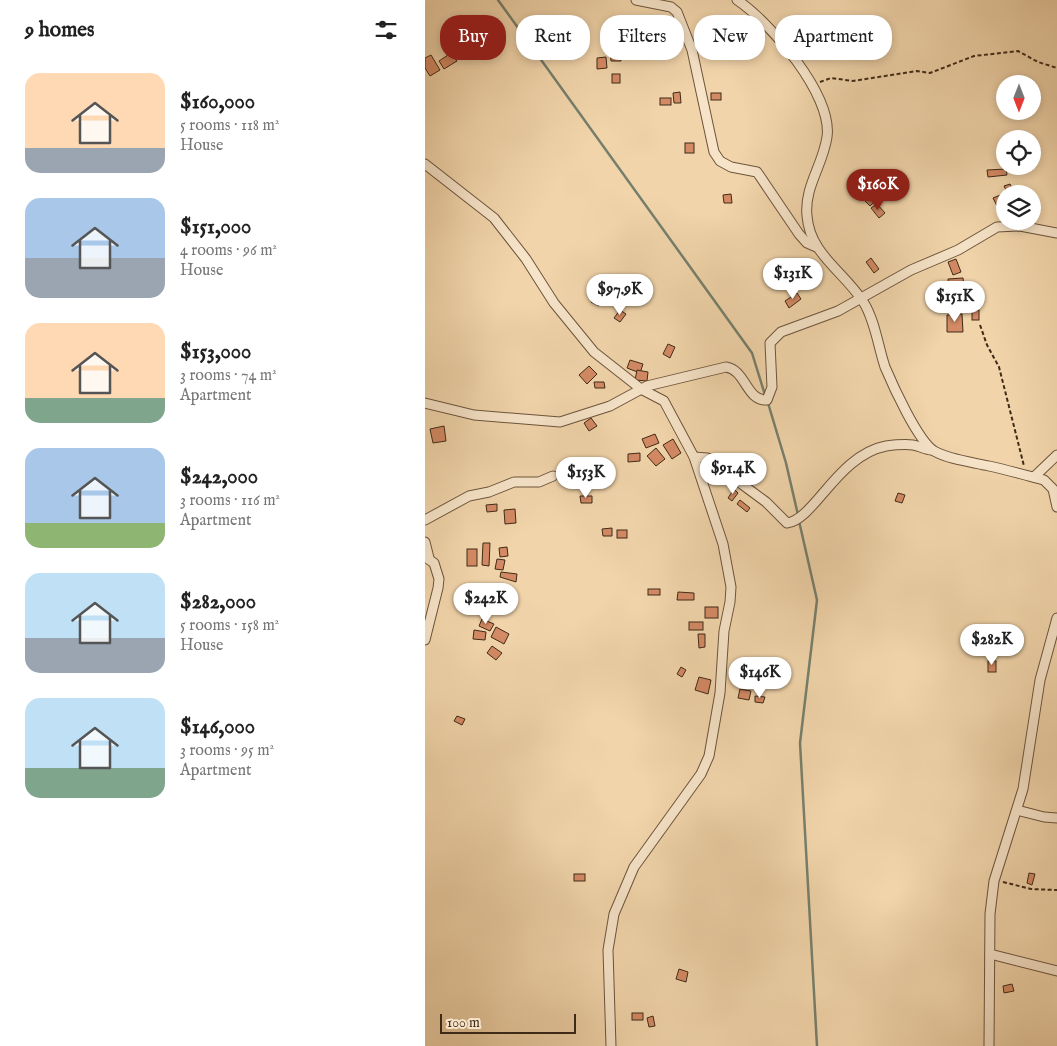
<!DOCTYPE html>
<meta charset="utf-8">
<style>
:root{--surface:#fff;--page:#f2f2f2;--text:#222;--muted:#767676;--accent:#8f2418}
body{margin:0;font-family:"IM FELL English",serif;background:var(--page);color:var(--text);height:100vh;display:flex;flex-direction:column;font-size:19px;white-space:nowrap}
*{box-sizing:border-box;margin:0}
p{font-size:16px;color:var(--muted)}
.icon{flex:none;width:28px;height:28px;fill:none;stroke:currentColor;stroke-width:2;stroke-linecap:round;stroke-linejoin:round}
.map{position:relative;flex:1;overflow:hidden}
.panel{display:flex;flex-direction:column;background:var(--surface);width:425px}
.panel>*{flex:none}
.guide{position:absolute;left:15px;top:15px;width:475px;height:45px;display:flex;gap:10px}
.needle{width:32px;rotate:180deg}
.fabs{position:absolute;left:571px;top:75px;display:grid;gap:10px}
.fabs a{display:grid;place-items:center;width:45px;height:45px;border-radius:50%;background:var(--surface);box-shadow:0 2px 8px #0003;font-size:25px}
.scale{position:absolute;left:15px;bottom:12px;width:136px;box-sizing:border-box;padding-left:5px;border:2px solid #3f2a18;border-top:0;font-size:14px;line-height:18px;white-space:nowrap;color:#3f2a18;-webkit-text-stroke:4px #f6e3c8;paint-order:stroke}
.price{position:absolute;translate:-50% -42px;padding:0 11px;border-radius:18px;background:#fff;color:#222;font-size:16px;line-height:32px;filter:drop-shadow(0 1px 2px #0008)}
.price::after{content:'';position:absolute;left:50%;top:30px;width:15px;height:11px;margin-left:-8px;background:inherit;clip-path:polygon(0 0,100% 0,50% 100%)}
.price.on{background:var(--accent);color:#fff}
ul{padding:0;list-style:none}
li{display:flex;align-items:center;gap:15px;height:125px;padding:0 25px}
li span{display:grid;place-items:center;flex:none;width:140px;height:100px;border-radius:15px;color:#555}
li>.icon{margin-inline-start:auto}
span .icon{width:60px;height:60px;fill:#fffc;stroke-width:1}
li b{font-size:21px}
h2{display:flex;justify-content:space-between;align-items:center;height:60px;padding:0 25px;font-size:21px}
.pill{padding:0 18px;border-radius:20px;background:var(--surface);box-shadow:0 2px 8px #0003;font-size:18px;line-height:45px}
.pill.on{background:var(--accent);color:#fff}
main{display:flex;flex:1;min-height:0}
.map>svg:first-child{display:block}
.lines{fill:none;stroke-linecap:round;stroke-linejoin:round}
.stream{stroke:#767f6d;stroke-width:2.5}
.building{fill:#d48a64;stroke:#3f2a18}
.minor-casing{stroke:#6c543c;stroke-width:11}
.path{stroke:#3f2a18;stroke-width:2;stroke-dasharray:4 2.5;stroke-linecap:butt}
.minor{stroke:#f6e3c8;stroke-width:9}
</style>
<main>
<section class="panel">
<h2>9 homes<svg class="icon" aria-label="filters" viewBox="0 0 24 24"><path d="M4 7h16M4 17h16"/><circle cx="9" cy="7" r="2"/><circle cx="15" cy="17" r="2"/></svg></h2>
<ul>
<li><span style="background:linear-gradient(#ffd9b3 75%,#9aa5b1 0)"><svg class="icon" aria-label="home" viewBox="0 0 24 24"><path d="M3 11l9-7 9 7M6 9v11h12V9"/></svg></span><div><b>$160,000</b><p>5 rooms · 118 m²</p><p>House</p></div></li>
<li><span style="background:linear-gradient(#a9c7e8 60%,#9aa5b1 0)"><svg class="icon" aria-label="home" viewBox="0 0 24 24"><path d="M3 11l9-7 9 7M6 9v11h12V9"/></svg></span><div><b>$151,000</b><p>4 rooms · 96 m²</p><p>House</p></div></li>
<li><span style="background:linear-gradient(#ffd9b3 75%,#7fa58c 0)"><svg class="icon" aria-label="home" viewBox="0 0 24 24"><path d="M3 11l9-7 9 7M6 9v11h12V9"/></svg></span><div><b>$153,000</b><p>3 rooms · 74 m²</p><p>Apartment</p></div></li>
<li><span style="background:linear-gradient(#a9c7e8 75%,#8fb573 0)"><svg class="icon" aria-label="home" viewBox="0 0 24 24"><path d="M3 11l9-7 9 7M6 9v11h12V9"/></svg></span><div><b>$242,000</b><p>3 rooms · 116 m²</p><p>Apartment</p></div></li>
<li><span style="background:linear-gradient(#bfe0f5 65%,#9aa5b1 0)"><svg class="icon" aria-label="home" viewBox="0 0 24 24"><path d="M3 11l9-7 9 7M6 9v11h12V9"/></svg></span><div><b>$282,000</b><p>5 rooms · 158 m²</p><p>House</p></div></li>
<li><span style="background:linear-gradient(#bfe0f5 70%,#7fa58c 0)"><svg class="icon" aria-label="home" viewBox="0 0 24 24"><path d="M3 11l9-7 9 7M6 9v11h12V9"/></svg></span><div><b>$146,000</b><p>3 rooms · 95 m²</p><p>Apartment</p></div></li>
</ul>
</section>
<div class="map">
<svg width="632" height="1046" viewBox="0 0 632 1046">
<rect width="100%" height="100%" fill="#f1d4aa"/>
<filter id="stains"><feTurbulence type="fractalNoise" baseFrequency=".004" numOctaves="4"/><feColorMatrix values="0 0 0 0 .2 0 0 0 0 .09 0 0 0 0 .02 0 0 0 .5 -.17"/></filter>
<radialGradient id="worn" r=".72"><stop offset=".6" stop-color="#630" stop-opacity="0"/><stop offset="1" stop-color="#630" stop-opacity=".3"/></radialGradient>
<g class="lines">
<g class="stream">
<path d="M73,0L327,353L340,395"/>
<path d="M343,403L361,463L373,515"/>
<path d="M374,521L392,600L375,743L392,1046"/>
</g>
</g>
<g class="building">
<path d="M196,49V61H186L185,50Z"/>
<path d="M26,53L32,61L19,69L14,61Z"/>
<path d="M6,55L15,70L5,76L0,68V58Z"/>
<path d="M181,57L182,68L172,69V58Z"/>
<rect x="187" y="74" width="8" height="9"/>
<path d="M255,92L256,103H249L248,93Z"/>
<rect x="286" y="93" width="10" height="7"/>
<rect x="235" y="98" width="11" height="7"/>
<rect x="260" y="143" width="9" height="10"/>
<path d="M581,169L582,175L563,177L562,170Z"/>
<path d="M585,184L589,192L583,194L579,186Z"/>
<path d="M449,190L455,197L445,206L438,199Z"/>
<path d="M306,194L307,203H299L298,195Z"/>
<path d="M578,194L580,202L572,206L568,198Z"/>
<path d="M452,204L460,213L454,218L446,208Z"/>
<path d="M446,258L454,269L449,273L441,262Z"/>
<path d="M531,259L536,272L528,275L523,262Z"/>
<path d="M538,278L539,287L524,288L523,279Z"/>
<path d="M541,286L550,291L546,298L537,292Z"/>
<path d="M170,293L179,297L174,306L166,302Z"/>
<path d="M372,293L376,299L364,308L360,301Z"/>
<path d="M544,298L545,305L529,307L528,299Z"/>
<path d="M195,310L201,314L195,322L189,318Z"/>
<rect x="547" y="310" width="7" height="10"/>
<path d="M537,314L538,332H522V315Z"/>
<path d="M243,344L250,347L245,358L238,354Z"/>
<path d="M205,360L218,364L215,373L202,368Z"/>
<path d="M164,366L172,374L162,384L154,375Z"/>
<path d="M212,370L223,372L222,381L210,380Z"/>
<path d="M169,382H179L180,388H170Z"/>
<path d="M166,418L172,426L164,431L159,423Z"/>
<path d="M19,426L21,441L8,443L5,429Z"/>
<path d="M230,434L234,443L221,448L217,439Z"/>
<path d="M248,439L256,453L247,459L238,445Z"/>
<path d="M231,448L240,459L231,466L222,456Z"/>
<path d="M215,453V461L203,462V454Z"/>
<rect x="277" y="465" width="16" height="7"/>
<path d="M309,489L313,493L307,501L303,498Z"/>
<path d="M473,493L480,495L477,503L470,501Z"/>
<path d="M155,496H167V503H156Z"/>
<path d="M315,500L325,508L322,512L312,504Z"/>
<path d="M72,504V511L62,512L61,505Z"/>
<path d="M90,509L91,523L80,524L79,510Z"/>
<path d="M187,528V536H178L177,529Z"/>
<rect x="192" y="530" width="10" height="8"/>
<path d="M58,543H65L64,566L57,565Z"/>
<path d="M82,547L83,556L75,557L74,548Z"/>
<rect x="42" y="549" width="10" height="17"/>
<path d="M72,559L80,560L78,570L70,569Z"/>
<path d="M76,572L92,574L91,582L75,577Z"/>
<rect x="223" y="589" width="12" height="6"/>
<path d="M253,592L269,593V600H252Z"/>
<rect x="280" y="607" width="13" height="11"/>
<path d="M57,619L69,624L65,631L54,626Z"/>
<rect x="264" y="622" width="14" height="8"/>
<path d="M71,627L84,634L79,644L66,637Z"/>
<path d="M49,630L61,632L60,640L48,639Z"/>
<path d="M273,634H280V647L274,648Z"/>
<path d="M67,646L77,653L71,660L62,653Z"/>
<rect x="563" y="661" width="8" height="11"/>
<path d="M256,667L261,670L257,677L252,674Z"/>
<path d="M314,673H322V682H315Z"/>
<path d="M274,677L286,680L283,694L270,690Z"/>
<path d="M315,689L326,691L324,700L313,698Z"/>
<path d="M330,696L340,697L338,703L330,702Z"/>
<path d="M32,716L40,719L37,725L29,721Z"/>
<path d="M604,873L610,874L607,885L602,883Z"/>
<rect x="149" y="874" width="11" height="7"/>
<path d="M254,969L263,972L261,982L251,979Z"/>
<path d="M587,984L589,991L579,993L578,986Z"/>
<rect x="207" y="1013" width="11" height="7"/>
<path d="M228,1016L230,1026L224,1027L222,1018Z"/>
</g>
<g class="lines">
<g class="minor-casing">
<g id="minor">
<path d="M211,0L246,7L252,12L267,50L289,152L295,161L306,167L332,172L374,234L382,243L391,247"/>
<path d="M312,0C344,21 408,95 402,137C398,165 379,187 382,216C385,255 420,272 439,303C450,321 453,346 460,367C468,386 493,441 509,451C525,460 547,462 564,466C582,470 600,475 619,480L628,489L632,507"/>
<path d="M0,164L69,218L101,259L129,303L169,352L216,389L239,401L269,457L298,544L306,587L305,602L299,631L295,693L284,756L276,774L209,867L189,914L183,950L186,1046"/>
<path d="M0,403L49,415L135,422L185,406L222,386L301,367C321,370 321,401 342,400L347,387L345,343L356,332L413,311L486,270L533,250L572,227L595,226L632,233"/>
<path d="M269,457L282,458L290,461L318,485L341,502L362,523C389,520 413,455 461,446C469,445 480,444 488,445C495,446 500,450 507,450"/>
<path d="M609,477L632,455"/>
<path d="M0,520L44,496L64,492L89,482H114L128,476"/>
<path d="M0,542L4,558"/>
<path d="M0,557L9,563L14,579L13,588L0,640"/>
<path d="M592,810L619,817L632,818"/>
<path d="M565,954L632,971"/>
<path d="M564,1046L565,914L569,881L598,789L615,680L632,618"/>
</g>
</g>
<g class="path">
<path d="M395,82L406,78L428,81L492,71L505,73L549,56L593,51L613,62L632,68"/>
<path d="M555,325L562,345L574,367L599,466"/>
<path d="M578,882L606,889L632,890"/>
</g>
<use href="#minor" class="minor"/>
</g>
<rect width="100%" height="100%" filter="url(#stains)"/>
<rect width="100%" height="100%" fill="url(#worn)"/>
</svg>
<div class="fabs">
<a><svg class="needle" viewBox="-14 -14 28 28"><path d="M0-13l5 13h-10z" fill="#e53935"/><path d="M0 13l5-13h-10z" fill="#767676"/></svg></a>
<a><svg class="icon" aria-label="locate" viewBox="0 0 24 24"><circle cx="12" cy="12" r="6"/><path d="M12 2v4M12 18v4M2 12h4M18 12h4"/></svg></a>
<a><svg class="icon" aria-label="layers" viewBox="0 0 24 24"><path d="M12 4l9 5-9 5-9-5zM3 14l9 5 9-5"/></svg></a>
</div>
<div class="scale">100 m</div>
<b class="price on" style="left:453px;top:211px">$160K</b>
<b class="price" style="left:368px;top:300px">$131K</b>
<b class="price" style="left:195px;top:316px">$97.9K</b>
<b class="price" style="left:530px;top:323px">$151K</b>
<b class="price" style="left:308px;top:495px">$91.4K</b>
<b class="price" style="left:161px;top:499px">$153K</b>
<b class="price" style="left:61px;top:625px">$242K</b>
<b class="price" style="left:567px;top:666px">$282K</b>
<b class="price" style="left:335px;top:699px">$146K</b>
<div class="guide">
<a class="pill on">Buy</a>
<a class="pill">Rent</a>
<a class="pill">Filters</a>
<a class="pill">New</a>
<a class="pill">Apartment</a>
</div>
</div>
</main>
